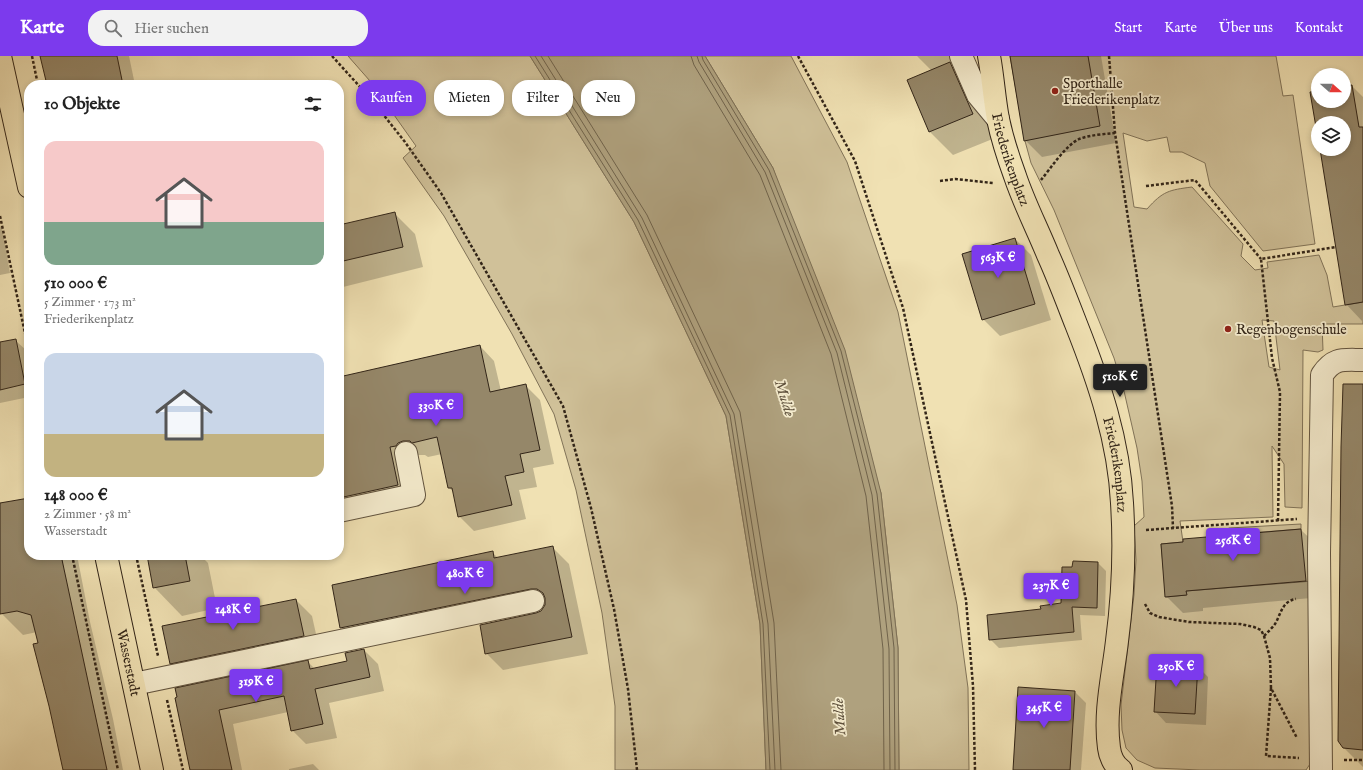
<!DOCTYPE html>
<html lang="de">
<meta charset="utf-8">
<style>
:root{--surface:#fff;--page:#f2f2f2;--text:#222;--muted:#767676;--accent:#7c3aed}
body{margin:0;font-family:"IM FELL English",serif;background:var(--page);color:var(--text);height:100vh;display:flex;flex-direction:column;font-size:15px;white-space:nowrap}
*{box-sizing:border-box;margin:0}
p{font-size:13px;color:var(--muted)}
.icon{flex:none;width:22px;height:22px;fill:none;stroke:currentColor;stroke-width:2;stroke-linecap:round;stroke-linejoin:round}
.map{position:relative;flex:1;overflow:hidden}
.side{position:absolute;left:24px;top:24px;width:320px;height:480px;display:flex;flex-direction:column;background:var(--surface);border-radius:16px;box-shadow:0 2px 6px #0003}
.side>*{flex:none}
.top-card{position:absolute;left:356px;top:24px;width:380px;height:36px;display:flex;gap:8px}
.needle{width:26px;rotate:111deg}
.tools{position:absolute;left:1311px;top:12px;display:grid;gap:8px}
.tools a{display:grid;place-items:center;width:40px;height:40px;border-radius:50%;background:var(--surface);box-shadow:0 2px 6px #0003;font-size:20px}
.price{position:absolute;translate:-50% -34px;padding:0 9px;border-radius:4px;background:var(--accent);color:#fff;font-size:13px;line-height:26px;filter:drop-shadow(0 1px 2px #0008)}
.price::after{content:'';position:absolute;left:50%;top:24px;width:12px;height:9px;margin-left:-6px;background:inherit;clip-path:polygon(0 0,100% 0,50% 100%)}
.price.active{background:#222;color:#fff}
ul{padding:0;list-style:none}
li{display:grid;align-content:center;gap:8px;height:212px;padding:0 20px}
li span{display:grid;place-items:center;height:124px;border-radius:12px;color:#555}
li>.icon{margin-inline-start:auto}
span .icon{width:72px;height:72px;fill:#fffc;stroke-width:1}
li b{font-size:17px}
h2{display:flex;justify-content:space-between;align-items:center;height:48px;padding:0 20px;font-size:17px}
.pill{padding:0 14px;border-radius:16px;background:var(--surface);box-shadow:0 2px 6px #0003;font-size:14px;line-height:36px}
.pill.active{background:var(--accent);color:#fff}
header{display:flex;align-items:center;gap:24px;box-sizing:border-box;height:56px;padding:0 20px;background:var(--accent);color:#fff}
header strong{font-size:19px}
nav{display:flex;gap:22px;margin-inline-start:auto;font-size:14px}
.search{width:280px;height:36px;background:var(--page);display:flex;align-items:center;gap:10px;box-sizing:border-box;padding:0 14px;border-radius:16px;color:var(--muted);font-size:15px}
.map>svg:first-child{display:block}
.green{fill:#d0c199;stroke:#817358;fill-rule:evenodd}
.water{fill:#afa17e;stroke:#7d6f55}
.shadow{fill:#0003}
.lines{fill:none;stroke-linecap:round;stroke-linejoin:round}
.shore{stroke:#70634b;stroke-width:1}
.building{fill:#958769;stroke:#322518}
.minor-casing{stroke:#62543f;stroke-width:24}
.major-casing{stroke:#322518;stroke-width:24}
.path{stroke:#322518;stroke-width:2.5;stroke-dasharray:3 2;stroke-linecap:butt}
.minor{stroke:#f5ecce;stroke-width:22}
.major{stroke:#f0e1b3;stroke-width:22}
.poi-dot{fill:#8f2418;stroke:#f5ecce;stroke-width:1.5}
.labels{text-anchor:middle;stroke-width:3.5;stroke-linejoin:round;paint-order:stroke}
.poi-label{font-size:14px;fill:#322518;stroke:#f5ecce;text-anchor:start}
.street-label{font-size:14px;fill:#322518;stroke:#f5ecce}
.water-label{font-size:15px;font-style:italic;fill:#5e503c;stroke:#f5ecce}
</style>
<header>
<strong>Karte</strong>
<div class="search"><svg class="icon" aria-label="search" viewBox="0 0 24 24"><circle cx="10" cy="10" r="6"/><path d="M15 15l6 6"/></svg>Hier suchen</div>
<nav><a>Start</a><a>Karte</a><a>Über uns</a><a>Kontakt</a></nav>
</header>
<div class="map">
<svg width="1363" height="714" viewBox="0 0 1363 714">
<rect width="100%" height="100%" fill="#f0e1b3"/>
<filter id="stains"><feTurbulence type="fractalNoise" baseFrequency=".005" numOctaves="4"/><feColorMatrix values="0 0 0 0 .2 0 0 0 0 .09 0 0 0 0 .02 0 0 0 .5 -.17"/></filter>
<radialGradient id="worn" r=".72"><stop offset=".6" stop-color="#630" stop-opacity="0"/><stop offset="1" stop-color="#630" stop-opacity=".3"/></radialGradient>
<g class="green">
<path d="M348,0H530L634,166L726,360L760,568L766,714H615V650L602,557L576,434L554,358L512,278L444,160L403,102L416,90L370,25Z"/>
<path d="M705,0H791L847,106L898,256L957,549L968,632L969,714H899L898,592L881,437L773,112Z"/>
<path d="M1010,0H1276L1283,40L1293,39L1315,188L1263,195L1210,130L1205,107L1182,96H1170L1167,81L1147,85L1123,77L1134,151L1147,153C1163,135 1169,134 1192,131L1243,188L1241,200L1255,214L1268,212L1267,206L1319,199L1327,219L1333,251L1363,246V268H1322L1323,294L1318,296L1303,294L1302,452L1285,451L1284,408L1272,390L1273,461L1180,465L1183,486L1161,488L1166,541L1186,539V535L1313,525L1312,705L1306,714H1200L1155,712L1137,704L1126,692L1122,674L1121,649L1134,539L1136,504L1134,470L1144,461L1142,425L1137,392L1124,335L1114,302L1054,154L1031,107L1025,85ZM1262,264L1274,265L1280,314L1269,311Z"/>
<path d="M1301,468V473L1225,479L1226,474L1229,472Z"/>
</g>
<path class="water" d="M530,0H705L773,112L845,294L881,437L898,592L899,714H766L760,568L726,360L634,166Z"/>
<g class="shadow">
<path d="M42,0H129L135,29H48Z"/>
<path d="M917,0H965L949,7L973,31L995,82L953,99L930,76L909,24L932,15Z"/>
<path d="M1011,0H1101L1116,87L1042,101L1025,84Z"/>
<path d="M1352,30L1363,41L1362,265L1346,248L1321,93H1344V67H1318V77L1312,37L1318,36V45H1344V31Z"/>
<path d="M394,157L415,178L423,211L339,232V170Z"/>
<path d="M0,170L2,172L10,217L0,219Z"/>
<path d="M1015,183L1031,199L1051,264L1000,280L983,263Z"/>
<path d="M15,284L27,295L29,306V341L0,347V287Z"/>
<path d="M480,290L494,305L501,335L526,330L540,344L554,408L533,412L537,431L519,434L526,463L474,475L459,460L455,437L449,432L442,398L428,401L425,399H418L412,401V443L339,459V322Z"/>
<path d="M1363,329V711L1344,692Z"/>
<path d="M29,443V499H77L90,566L113,663L123,714H64L37,576L23,579L2,558L0,552V450Z"/>
<path d="M1301,474L1318,490L1322,541L1203,552V555L1183,557L1166,540Z"/>
<path d="M552,491L569,508L588,598L503,614L486,597L536,558L542,555L546,549L358,588L341,572L333,530L492,496L499,503Z"/>
<path d="M148,499H200L208,507L217,552L182,560L154,531Z"/>
<path d="M1098,507L1106,515L1105,560L1080,559L1082,584L999,592L990,583L1042,554L1062,548L1073,512Z"/>
<path d="M296,544L312,560L320,596L188,624L171,607Z"/>
<path d="M364,594L378,608L384,635L329,647L337,682L306,688L292,674L288,656L233,668L242,714H191L176,643L308,606L315,613L348,605Z"/>
<path d="M1197,610L1208,621L1206,669L1166,667L1155,655Z"/>
<path d="M1075,636L1086,647L1081,714H1014Z"/>
<path d="M313,708L319,714H289V713Z"/>
</g>
<g class="lines">
<g class="shore">
<path d="M535,0L638,164L730,359L763,568L770,714"/>
<path d="M541,0L642,162L734,358L768,568L775,714"/>
<path d="M548,0L647,159L740,356L774,567L781,714"/>
<path d="M691,0L694,9L760,119L831,298L866,440L883,593L884,714"/>
<path d="M697,0L699,6L765,116L837,297L872,439L889,593L890,714"/>
<path d="M702,0L703,4L769,114L841,295L877,438L894,592L895,714"/>
</g>
</g>
<g class="building">
<path d="M40,0H117L123,29H47Z"/>
<path d="M1010,0H1088L1100,70L1024,85Z"/>
<path d="M950,6L973,58L929,76L907,24Z"/>
<path d="M1352,29L1359,71H1363V246L1345,249L1320,93H1344V67H1318V83L1310,36L1318,35V45H1344V30Z"/>
<path d="M395,156L403,191L339,206V169Z"/>
<path d="M1015,182L1035,248L982,264L962,198Z"/>
<path d="M16,283L25,328L0,334V286Z"/>
<path d="M480,289L490,336L526,328L540,394L520,398L524,416L505,420L512,449L458,461L452,432H448L437,381L412,387L410,385H403L398,387L396,390L390,391L398,429L339,442V321Z"/>
<path d="M1343,328H1363V694L1343,692L1338,685L1341,391Z"/>
<path d="M29,442V499H61L107,714H63L49,650L33,588L38,587L31,559L17,555L0,558V447Z"/>
<path d="M1301,473L1306,525L1186,535L1187,539L1165,541L1161,488L1183,486V483Z"/>
<path d="M553,490L572,581L485,598L480,569L536,557L541,555L545,549V542L543,537L537,533H531L340,572L332,529L493,495L494,502Z"/>
<path d="M147,499H185L190,525L153,532Z"/>
<path d="M1073,505L1098,506L1097,552L1072,551L1074,576L989,584L987,559L1041,553L1040,550L1061,547L1062,511H1072Z"/>
<path d="M296,543L304,580L170,608L162,570Z"/>
<path d="M364,593L370,621L315,633L323,668L291,675L284,640L219,654L232,714H190L175,642L177,641L175,632L308,604L310,613L347,605L345,597Z"/>
<path d="M1157,607L1198,609L1195,658L1154,656Z"/>
<path d="M1018,631L1075,635L1070,714H1013Z"/>
</g>
<g class="lines">
<g class="minor-casing">
<g id="minor">
<path d="M961,0L978,39L998,63"/>
<path d="M339,455L414,439L406,397"/>
<path d="M134,628L533,545"/>
<path d="M1321,714L1319,497L1322,319C1334,301 1343,304 1363,304"/>
</g>
</g>
<g class="major-casing">
<g id="major">
<path d="M0,0L29,131"/>
<path id="s1" d="M989,0C993,21 994,42 998,63C1002,82 1008,101 1015,120C1024,147 1037,172 1048,199C1058,221 1067,245 1076,268C1099,326 1119,385 1122,447C1125,493 1123,539 1117,585C1113,620 1104,656 1109,692C1110,700 1114,709 1121,714"/>
<path id="s2" d="M106,499L152,714"/>
</g>
</g>
<g class="path">
<path d="M32,0L38,29"/>
<path d="M332,0L371,43L405,86L441,137L563,350L591,452L614,553L628,633L637,714"/>
<path d="M798,0L855,105L903,252L966,544L973,630L975,714"/>
<path d="M1109,0L1115,77L1172,450L1173,472"/>
<path d="M1041,124C1051,112 1065,90 1079,83C1090,79 1104,78 1115,77"/>
<path d="M940,125L955,123L993,127"/>
<path d="M1146,130L1195,124L1261,203"/>
<path d="M0,160L29,296"/>
<path d="M1278,465L1280,336L1272,302L1261,203L1336,191"/>
<path d="M1146,474L1297,463"/>
<path d="M72,499L118,714"/>
<path d="M136,499L158,600"/>
<path d="M1145,548L1150,557L1159,561L1189,566L1240,568L1254,571L1261,574L1264,580L1270,602L1271,632L1297,682"/>
<path d="M1264,580C1268,576 1272,572 1275,568C1281,558 1282,545 1296,543"/>
<path d="M1271,632L1266,700L1299,702"/>
<path d="M167,644L183,714"/>
<path d="M1344,704H1363"/>
</g>
<use href="#minor" class="minor"/>
<use href="#major" class="major"/>
</g>
<g class="poi-dot">
<circle cx="1055" cy="35" r="4"/>
<circle cx="1228" cy="273" r="4"/>
</g>
<g class="labels">
<g class="poi-label">
<text x="1063" y="32">Sporthalle<tspan x="1063" dy="16">Friederikenplatz</tspan></text>
<text x="1236" y="278">Regenbogenschule</text>
</g>
<g class="street-label">
<text dy="5" stroke="none"><textPath href="#s1" startOffset="106">Friederikenplatz</textPath></text>
<text dy="5" stroke="none"><textPath href="#s1" startOffset="430">Friederikenplatz</textPath></text>
<text dy="5" stroke="none"><textPath href="#s2" startOffset="110">Wasserstadt</textPath></text>
</g>
<g class="water-label">
<text transform="translate(785 342) rotate(73)" y="5">Mulde</text>
<text transform="translate(839 661) rotate(-94)" y="5">Mulde</text>
</g>
</g>
<rect width="100%" height="100%" filter="url(#stains)"/>
<rect width="100%" height="100%" fill="url(#worn)"/>
</svg>
<div class="tools">
<a><svg class="needle" viewBox="-14 -14 28 28"><path d="M0-13l5 13h-10z" fill="#e53935"/><path d="M0 13l5-13h-10z" fill="#767676"/></svg></a>
<a><svg class="icon" aria-label="layers" viewBox="0 0 24 24"><path d="M12 4l9 5-9 5-9-5zM3 14l9 5 9-5"/></svg></a>
</div>
<b class="price" style="left:998px;top:223px">563K €</b>
<b class="price active" style="left:1120px;top:342px">510K €</b>
<b class="price" style="left:436px;top:371px">330K €</b>
<b class="price" style="left:1233px;top:506px">256K €</b>
<b class="price" style="left:465px;top:539px">480K €</b>
<b class="price" style="left:1051px;top:551px">237K €</b>
<b class="price" style="left:233px;top:575px">148K €</b>
<b class="price" style="left:1176px;top:632px">250K €</b>
<b class="price" style="left:256px;top:647px">319K €</b>
<b class="price" style="left:1044px;top:673px">345K €</b>
<div class="top-card">
<a class="pill active">Kaufen</a>
<a class="pill">Mieten</a>
<a class="pill">Filter</a>
<a class="pill">Neu</a>
</div>
<section class="side">
<h2>10 Objekte<svg class="icon" aria-label="filters" viewBox="0 0 24 24"><path d="M4 7h16M4 17h16"/><circle cx="9" cy="7" r="2"/><circle cx="15" cy="17" r="2"/></svg></h2>
<ul>
<li><span style="background:linear-gradient(#f6c9c9 65%,#7fa58c 0)"><svg class="icon" aria-label="home" viewBox="0 0 24 24"><path d="M3 11l9-7 9 7M6 9v11h12V9"/></svg></span><div><b>510 000 €</b><p>5 Zimmer · 173 m²</p><p>Friederikenplatz</p></div></li>
<li><span style="background:linear-gradient(#c9d6e8 65%,#c2b280 0)"><svg class="icon" aria-label="home" viewBox="0 0 24 24"><path d="M3 11l9-7 9 7M6 9v11h12V9"/></svg></span><div><b>148 000 €</b><p>2 Zimmer · 58 m²</p><p>Wasserstadt</p></div></li>
</ul>
</section>
</div>
